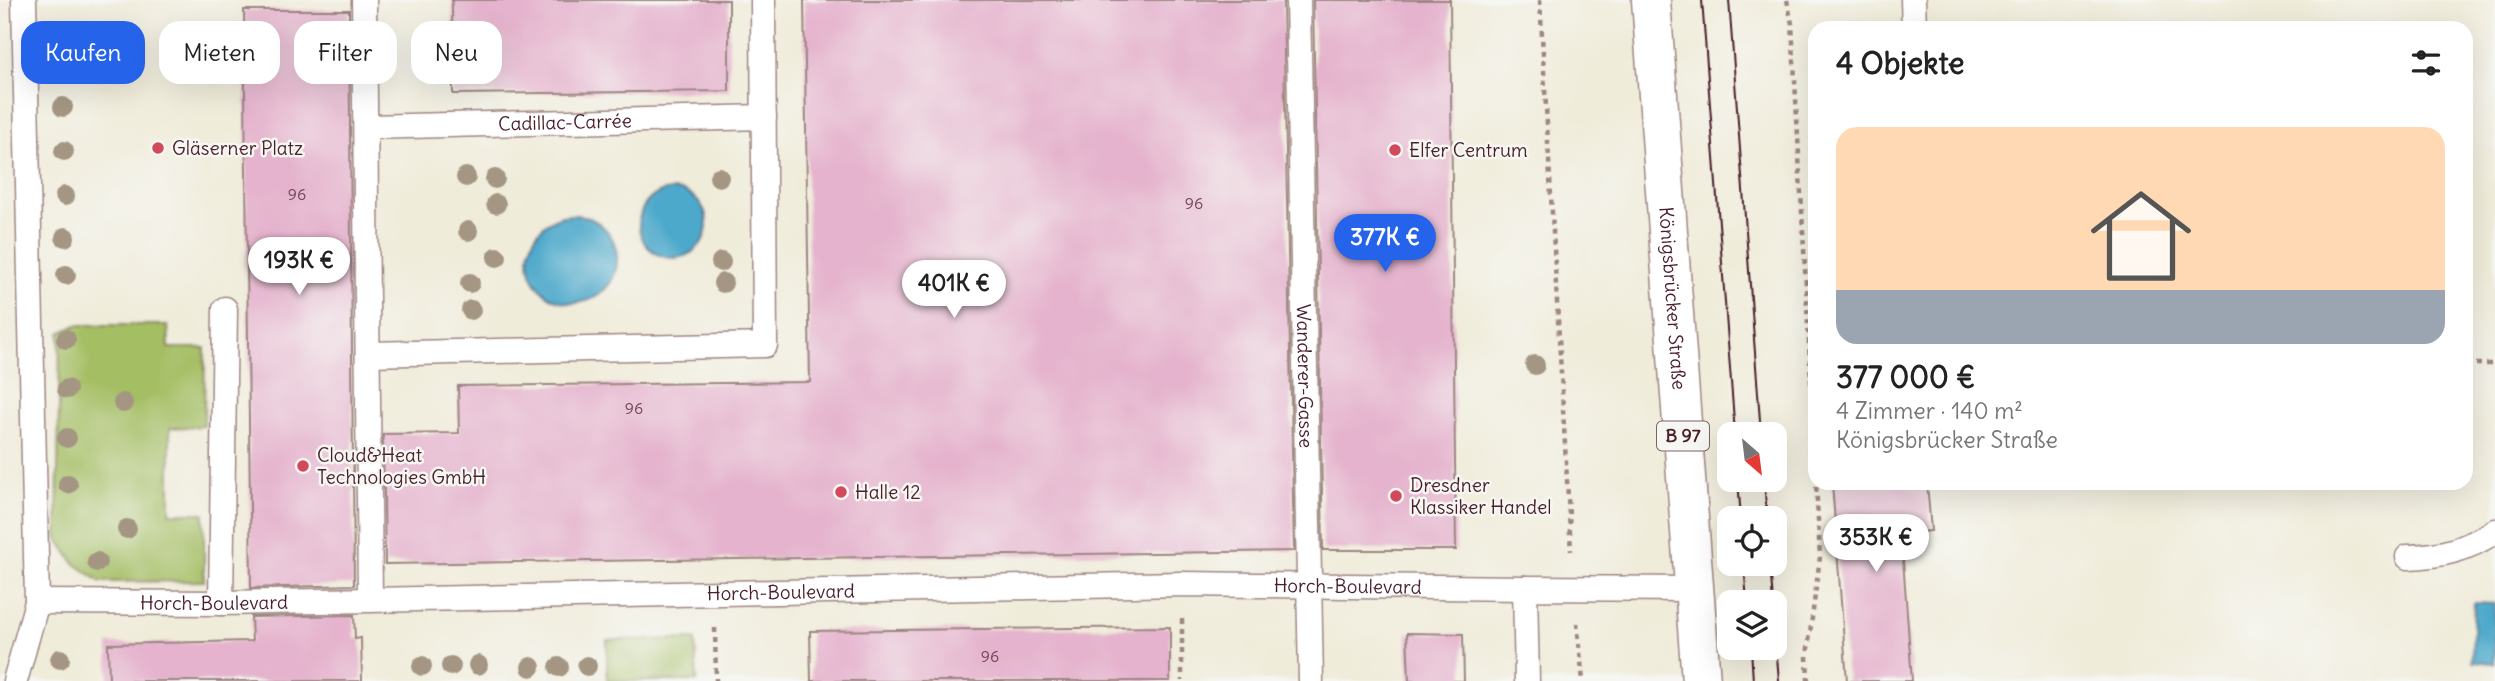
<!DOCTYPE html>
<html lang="de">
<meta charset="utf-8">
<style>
:root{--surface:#fff;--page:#f6f6f6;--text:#222;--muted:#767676;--line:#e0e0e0;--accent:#2563eb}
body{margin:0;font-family:Delius,sans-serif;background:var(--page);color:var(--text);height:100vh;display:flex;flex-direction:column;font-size:26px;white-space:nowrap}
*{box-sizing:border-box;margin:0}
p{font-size:23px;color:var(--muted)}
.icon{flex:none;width:38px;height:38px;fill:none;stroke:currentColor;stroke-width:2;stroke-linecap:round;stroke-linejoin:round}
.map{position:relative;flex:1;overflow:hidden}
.sheet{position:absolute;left:1808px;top:21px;width:665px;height:469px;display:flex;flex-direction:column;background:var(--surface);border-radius:21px;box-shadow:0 7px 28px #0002}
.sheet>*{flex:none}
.top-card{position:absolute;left:21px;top:21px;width:665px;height:63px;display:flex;gap:14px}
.needle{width:46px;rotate:152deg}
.buttons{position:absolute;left:1717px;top:422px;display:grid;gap:14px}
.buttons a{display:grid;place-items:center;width:70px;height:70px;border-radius:14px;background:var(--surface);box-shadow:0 7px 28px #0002;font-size:35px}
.price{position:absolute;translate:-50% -60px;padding:0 16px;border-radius:24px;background:#fff;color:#222;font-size:23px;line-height:46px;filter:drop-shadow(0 2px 4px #0008)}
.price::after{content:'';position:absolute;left:50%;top:42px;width:21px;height:16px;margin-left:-10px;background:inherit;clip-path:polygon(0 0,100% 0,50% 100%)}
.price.selected{background:var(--accent);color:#fff}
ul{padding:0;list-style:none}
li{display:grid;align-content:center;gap:14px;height:371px;padding:0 28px}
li+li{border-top:2px solid var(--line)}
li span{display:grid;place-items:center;height:217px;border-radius:21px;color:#555}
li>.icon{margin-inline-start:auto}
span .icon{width:126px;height:126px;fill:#fffc;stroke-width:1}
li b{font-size:30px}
h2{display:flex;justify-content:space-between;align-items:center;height:84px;padding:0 28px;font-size:30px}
.tag{padding:0 24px;border-radius:21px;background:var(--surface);box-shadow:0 7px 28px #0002;font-size:24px;line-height:63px}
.tag.selected{background:var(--accent);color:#fff}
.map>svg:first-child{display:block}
.green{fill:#a4be64;stroke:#776e48;stroke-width:2}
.water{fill:#4da9cb;stroke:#4c647b;stroke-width:2}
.building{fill:#e5b3cd}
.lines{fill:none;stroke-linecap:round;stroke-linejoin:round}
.lane-casing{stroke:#9d8682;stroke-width:27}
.primary-casing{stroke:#9d8682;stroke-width:41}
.path{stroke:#9d8682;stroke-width:4.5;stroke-dasharray:5 5;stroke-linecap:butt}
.lane{stroke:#fff;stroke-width:24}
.primary{stroke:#fff;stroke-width:38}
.tram{stroke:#4a1f2b;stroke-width:2}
.tree{fill:#a49683}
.poi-dot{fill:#d1495b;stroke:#f6f6f2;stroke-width:2.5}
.labels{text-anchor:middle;stroke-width:5;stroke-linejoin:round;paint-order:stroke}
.number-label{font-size:16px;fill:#714454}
.shield{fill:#f6f6f2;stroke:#7e6067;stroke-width:2}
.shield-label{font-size:18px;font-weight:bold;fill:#4a1f2b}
.street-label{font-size:19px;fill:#4a1f2b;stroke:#f6f6f2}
.poi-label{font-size:19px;fill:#4a1f2b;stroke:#f6f6f2;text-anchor:start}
</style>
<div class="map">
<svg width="2495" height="681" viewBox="0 0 2495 681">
<rect width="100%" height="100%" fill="#f6f6f2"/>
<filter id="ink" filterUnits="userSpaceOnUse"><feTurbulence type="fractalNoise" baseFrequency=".0143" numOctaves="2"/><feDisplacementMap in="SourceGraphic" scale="14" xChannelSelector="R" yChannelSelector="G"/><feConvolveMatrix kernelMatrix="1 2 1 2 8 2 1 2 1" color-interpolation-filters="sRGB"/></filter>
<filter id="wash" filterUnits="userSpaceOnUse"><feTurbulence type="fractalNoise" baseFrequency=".00686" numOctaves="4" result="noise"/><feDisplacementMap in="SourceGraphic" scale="28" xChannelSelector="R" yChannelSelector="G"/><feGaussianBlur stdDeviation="1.57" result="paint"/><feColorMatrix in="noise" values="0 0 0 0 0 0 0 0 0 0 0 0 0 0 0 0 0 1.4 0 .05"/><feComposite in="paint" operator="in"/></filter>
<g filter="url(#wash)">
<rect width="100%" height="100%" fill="#f0ecda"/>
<g class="green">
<path d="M77,325H168L169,348H205L204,426L170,428V513H204V581L101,582L75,564L57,538L60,333Z"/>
<path d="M695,639L697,681H607V640Z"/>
</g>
<g class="water">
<circle cx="673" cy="224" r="34"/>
<circle cx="573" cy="259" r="44"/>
<path d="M2474,603L2495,604L2494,663L2472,662Z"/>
</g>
<g id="blocks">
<g class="building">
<path d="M452,0H729V91L453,94Z"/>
<path d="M804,0H1283L1294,551L385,564L383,434L459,433L458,386L810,382Z"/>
<path d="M1313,0H1450L1456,550H1323Z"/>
<path d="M244,10H349L354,585L251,588Z"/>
<path d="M1832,483H1927L1931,531L1901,533L1912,681H1847Z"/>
<path d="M354,615L355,639L361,638L362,681H109L108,644L252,641L251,617Z"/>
<path d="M1170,627V681H811L810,631Z"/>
<path d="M1407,633L1463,634L1464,681H1409Z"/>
</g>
</g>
</g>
<g filter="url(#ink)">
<use href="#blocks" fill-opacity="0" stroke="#9d8682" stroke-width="2"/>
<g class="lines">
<g class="lane-casing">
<g id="lane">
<path d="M364,0L370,598"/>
<path id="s1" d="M1298,0L1311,681"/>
<path d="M1913,0L1914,28"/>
<path id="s2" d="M367,127L764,117"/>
<path d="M368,354L765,345L763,0"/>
<path d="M2408,557C2441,556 2467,550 2495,531"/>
<path id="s3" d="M37,602L221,603L1181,584L1525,588"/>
<path d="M221,603L225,309"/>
<path d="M15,681L37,602L24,0"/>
<path d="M1527,681L1525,588L1694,589"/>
</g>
</g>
<g class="primary-casing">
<g id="primary">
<path id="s4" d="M1651,0L1701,681"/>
</g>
</g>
<g class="path">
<path d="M1540,0L1571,551"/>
<path d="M1787,0L1792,24L1815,456"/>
<path d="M2466,364H2495"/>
<path d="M1182,619V681"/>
<path d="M1577,623L1583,681"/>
<path d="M715,628L716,681"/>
<path d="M1808,681L1807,656L1820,557L1816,483"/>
</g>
<use href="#lane" class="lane"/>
<use href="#primary" class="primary"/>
<g class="tram">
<path d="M1702,0L1735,434"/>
<path d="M1729,0L1761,434"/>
<path d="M1738,480L1741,518"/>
<path d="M1764,480L1767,518"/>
<path d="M1744,564L1747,602"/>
<path d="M1770,564L1773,602"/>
<path d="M1774,620L1779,681"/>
<path d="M1751,648L1753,681"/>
</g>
</g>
<g class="tree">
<circle cx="63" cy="63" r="10"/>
<circle cx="63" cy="107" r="10"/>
<circle cx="64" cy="151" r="10"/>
<circle cx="466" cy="177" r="10"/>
<circle cx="719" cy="177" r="10"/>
<circle cx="495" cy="179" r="10"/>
<circle cx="65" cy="196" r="10"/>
<circle cx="496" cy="204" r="10"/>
<circle cx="468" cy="231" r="10"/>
<circle cx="65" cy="237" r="10"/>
<circle cx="497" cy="257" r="10"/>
<circle cx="721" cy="262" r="10"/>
<circle cx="66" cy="275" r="10"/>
<circle cx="470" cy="283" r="10"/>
<circle cx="723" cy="283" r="10"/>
<circle cx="471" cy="310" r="10"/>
<circle cx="66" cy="339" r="10"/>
<circle cx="1535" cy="365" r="10"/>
<circle cx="67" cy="389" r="10"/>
<circle cx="123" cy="403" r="10"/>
<circle cx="67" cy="438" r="10"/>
<circle cx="68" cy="484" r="10"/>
<circle cx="127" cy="529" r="10"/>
<circle cx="97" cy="562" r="10"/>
<circle cx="60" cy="659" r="10"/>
<circle cx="478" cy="665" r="10"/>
<circle cx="422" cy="666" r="10"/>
<circle cx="451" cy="666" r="10"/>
<circle cx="587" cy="666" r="10"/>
<circle cx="531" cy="667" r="10"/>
<circle cx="559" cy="667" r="10"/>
</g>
</g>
<g class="poi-dot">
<circle cx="158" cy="148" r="7"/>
<circle cx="1395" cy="150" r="7"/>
<circle cx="303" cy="466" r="7"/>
<circle cx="841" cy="492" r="7"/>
<circle cx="1396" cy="496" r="7"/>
</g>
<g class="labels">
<g class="number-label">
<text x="297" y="200">96</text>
<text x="1194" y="209">96</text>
<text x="634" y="414">96</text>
<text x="990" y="662">96</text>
</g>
<rect class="shield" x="1657" y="421.5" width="52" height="29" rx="5"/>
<g class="shield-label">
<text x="1683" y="442">B 97</text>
</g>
<g class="street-label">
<text dy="7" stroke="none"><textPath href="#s2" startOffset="198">Cadillac-Carrée</textPath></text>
<text dy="7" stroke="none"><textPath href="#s4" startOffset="299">Königsbrücker Straße</textPath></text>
<text dy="7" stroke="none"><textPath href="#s1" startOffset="376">Wanderer-Gasse</textPath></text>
<text dy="7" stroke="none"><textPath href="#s3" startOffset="1311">Horch-Boulevard</textPath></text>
<text dy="7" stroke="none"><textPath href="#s3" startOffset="744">Horch-Boulevard</textPath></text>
<text dy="7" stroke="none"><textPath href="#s3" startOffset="177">Horch-Boulevard</textPath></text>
</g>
<g class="poi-label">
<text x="172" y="155">Gläserner Platz</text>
<text x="1409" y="157">Elfer Centrum</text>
<text x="317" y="462">Cloud&amp;Heat<tspan x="317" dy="22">Technologies GmbH</tspan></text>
<text x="1410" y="492">Dresdner<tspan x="1410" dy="22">Klassiker Handel</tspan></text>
<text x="855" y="499">Halle 12</text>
</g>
</g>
</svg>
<div class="buttons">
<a><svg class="needle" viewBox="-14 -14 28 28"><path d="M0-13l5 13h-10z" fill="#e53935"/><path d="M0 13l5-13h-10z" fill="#767676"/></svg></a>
<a><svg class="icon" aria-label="locate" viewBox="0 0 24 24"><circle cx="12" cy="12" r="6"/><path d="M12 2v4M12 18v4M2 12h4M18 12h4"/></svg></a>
<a><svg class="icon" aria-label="layers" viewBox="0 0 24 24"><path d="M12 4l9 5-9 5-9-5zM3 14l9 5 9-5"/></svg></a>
</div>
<b class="price selected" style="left:1385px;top:274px">377K €</b>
<b class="price" style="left:299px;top:297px">193K €</b>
<b class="price" style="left:954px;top:320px">401K €</b>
<b class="price" style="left:1876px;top:574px">353K €</b>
<div class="top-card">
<a class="tag selected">Kaufen</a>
<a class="tag">Mieten</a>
<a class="tag">Filter</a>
<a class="tag">Neu</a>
</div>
<section class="sheet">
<h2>4 Objekte<svg class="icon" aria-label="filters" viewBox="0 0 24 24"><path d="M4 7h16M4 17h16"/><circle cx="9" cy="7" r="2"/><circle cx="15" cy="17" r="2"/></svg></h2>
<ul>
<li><span style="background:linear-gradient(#ffd9b3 75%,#9aa5b1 0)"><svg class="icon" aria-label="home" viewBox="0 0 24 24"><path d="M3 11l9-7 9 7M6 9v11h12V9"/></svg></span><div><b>377 000 €</b><p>4 Zimmer · 140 m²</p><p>Königsbrücker Straße</p></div></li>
</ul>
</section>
</div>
